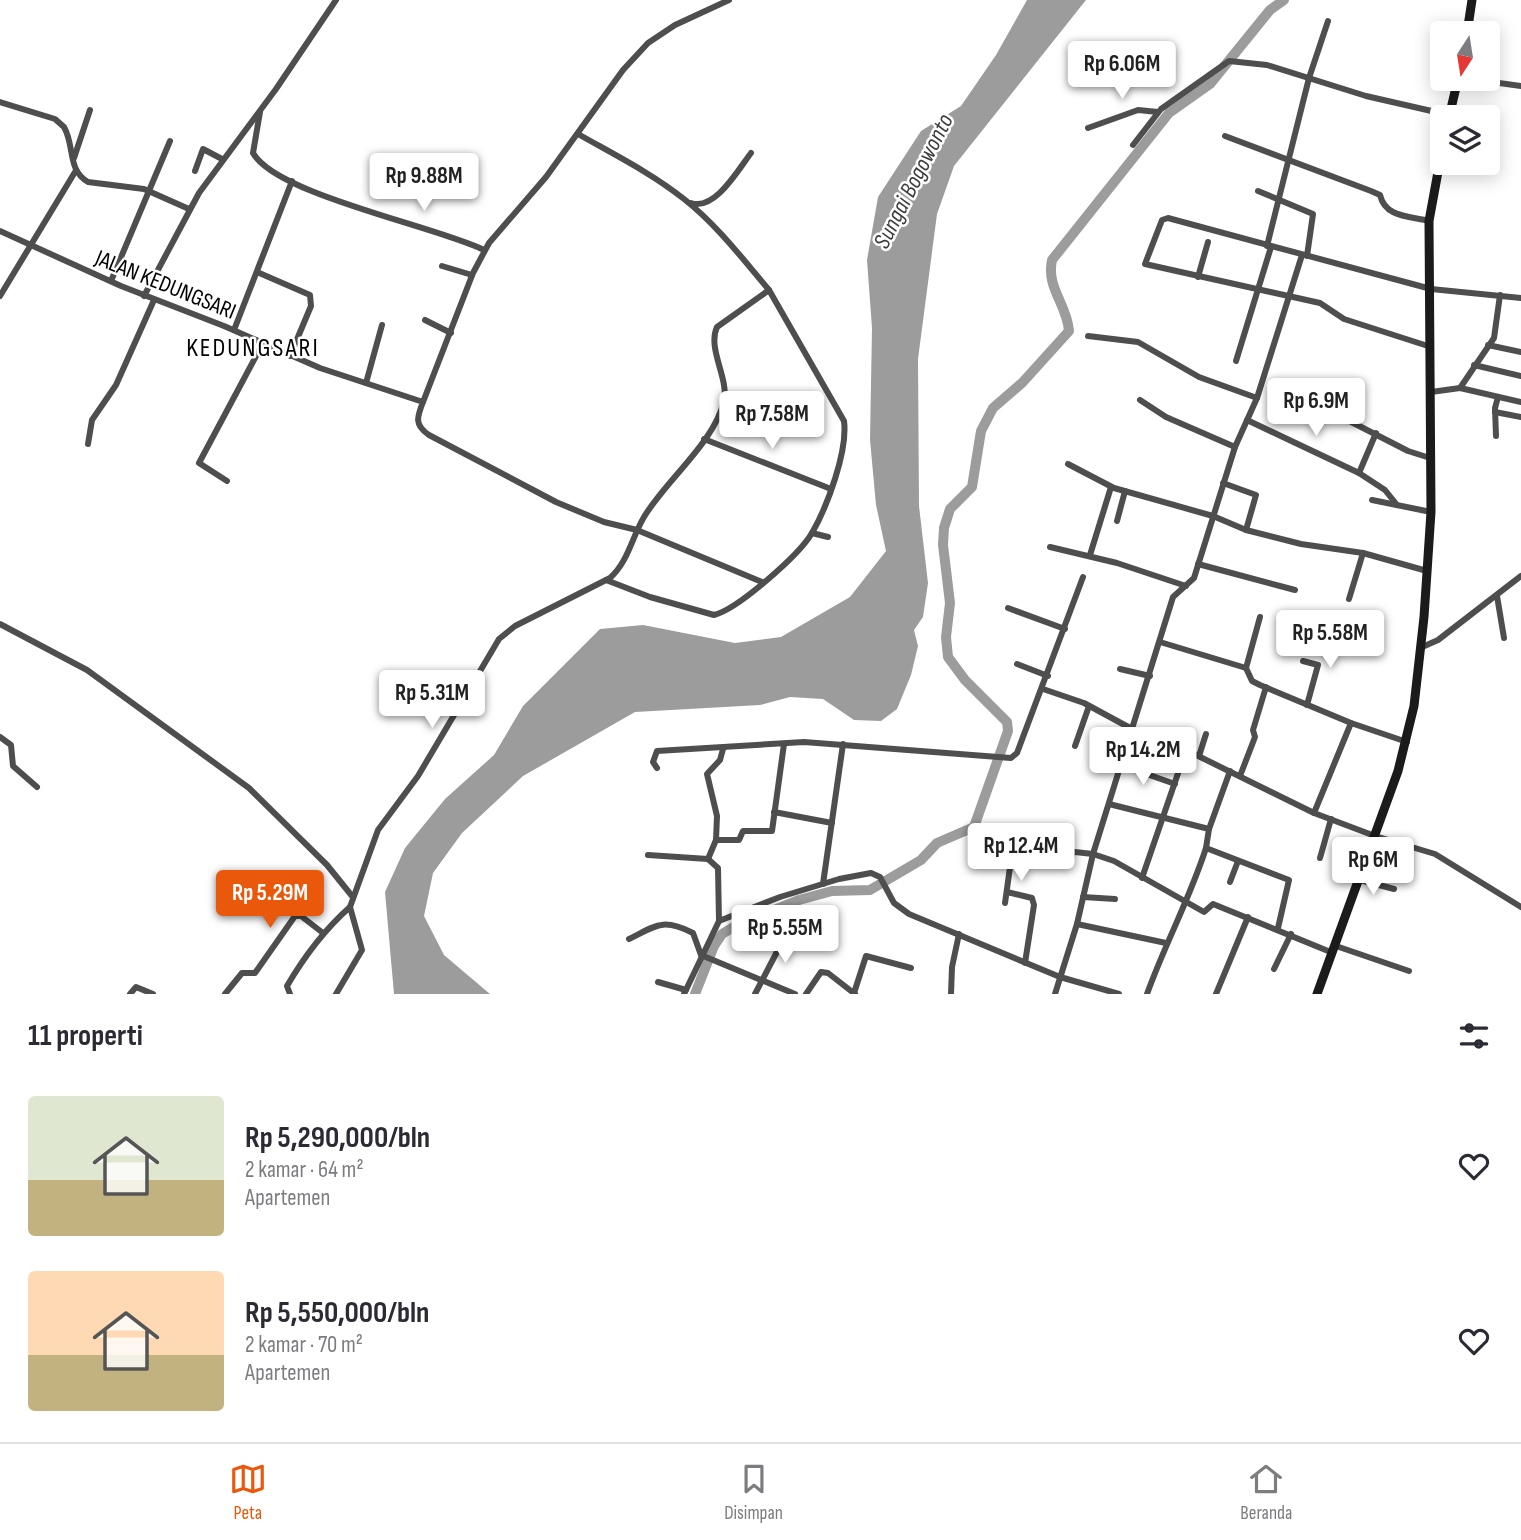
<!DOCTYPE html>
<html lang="id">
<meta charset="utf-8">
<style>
:root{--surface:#fff;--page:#f7f7f7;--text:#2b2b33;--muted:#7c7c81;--line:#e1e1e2;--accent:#ea580c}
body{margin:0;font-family:"Sofia Sans Condensed",sans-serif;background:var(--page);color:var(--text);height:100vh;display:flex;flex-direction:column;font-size:26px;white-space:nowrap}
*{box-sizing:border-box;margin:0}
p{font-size:23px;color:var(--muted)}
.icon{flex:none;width:38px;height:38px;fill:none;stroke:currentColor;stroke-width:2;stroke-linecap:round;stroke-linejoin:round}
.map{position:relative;height:994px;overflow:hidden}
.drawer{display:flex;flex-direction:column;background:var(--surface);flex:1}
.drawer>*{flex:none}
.needle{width:46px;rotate:192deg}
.fabs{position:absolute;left:1430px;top:21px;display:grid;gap:14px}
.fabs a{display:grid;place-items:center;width:70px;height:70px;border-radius:7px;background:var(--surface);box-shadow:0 4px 18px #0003;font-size:35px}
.price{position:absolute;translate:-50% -60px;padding:0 16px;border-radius:7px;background:#fff;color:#222;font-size:23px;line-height:46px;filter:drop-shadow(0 2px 4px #0008)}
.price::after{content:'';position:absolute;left:50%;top:42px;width:21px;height:16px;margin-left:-10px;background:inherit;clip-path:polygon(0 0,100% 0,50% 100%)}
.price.current{background:var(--accent);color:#fff}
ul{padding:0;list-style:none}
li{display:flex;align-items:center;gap:21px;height:175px;padding:0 28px}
li span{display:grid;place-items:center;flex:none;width:196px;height:140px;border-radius:7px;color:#555}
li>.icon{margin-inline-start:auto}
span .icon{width:84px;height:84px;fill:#fffc;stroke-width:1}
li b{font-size:30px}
h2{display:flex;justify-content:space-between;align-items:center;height:84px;padding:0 28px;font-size:30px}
.tab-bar{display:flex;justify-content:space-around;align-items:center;height:98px;border-top:2px solid var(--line);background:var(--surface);font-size:19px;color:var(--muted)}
.tab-bar a{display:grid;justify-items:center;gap:4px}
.tab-bar .current{color:var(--accent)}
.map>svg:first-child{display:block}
.water{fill:#9c9c9c}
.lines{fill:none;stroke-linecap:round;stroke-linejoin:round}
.river{stroke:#9c9c9c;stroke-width:10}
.street{stroke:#4e4e4e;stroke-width:6}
.secondary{stroke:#1b1b1b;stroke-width:9}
.labels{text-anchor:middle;stroke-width:5;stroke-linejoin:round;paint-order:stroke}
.street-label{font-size:23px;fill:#000;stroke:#fff}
.water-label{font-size:24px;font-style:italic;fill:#3d3d3d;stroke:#fff}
.quarter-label{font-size:26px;letter-spacing:2px;fill:#000;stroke:#fff}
</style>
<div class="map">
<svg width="1521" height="994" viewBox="0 0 1521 994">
<rect width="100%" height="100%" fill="#fff"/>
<path class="water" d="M1027,0H1086L954,166L937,214L918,359L919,506L928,583L923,617L914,630L918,646L911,675L897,709L881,721L854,720L823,699L790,697L760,705L635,712L523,776L462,833L433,873L424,916L444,955L490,994H394L385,892L405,848L445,799L494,755L523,706L600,629L643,625L735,643L781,637L850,597L886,551L876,505L870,440L872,328L867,260L878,197L921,131L961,106L996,55Z"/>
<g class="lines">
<path class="river" d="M695,994L714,946L722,934L737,925L799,900L832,891L870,890L921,860L937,843L974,827L1008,731L1007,722L965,680L948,657L946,637L950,603L943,545L944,528L950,509L972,487L981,431L993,408L1022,383L1069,331C1067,304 1046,288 1052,260L1169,113L1210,84L1270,10L1284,0"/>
<g class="street">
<path d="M1470,79L1521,86"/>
<path d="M0,102L55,119L64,127C75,146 67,170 88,182L144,189L189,209"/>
<path d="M260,112L253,153C277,195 435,226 484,250"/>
<path d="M1088,128L1138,110L1158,112"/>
<path d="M1225,136L1371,191L1380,195C1385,217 1408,216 1429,221"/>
<path d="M1133,145L1161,109L1229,61L1267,65L1366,96L1449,115"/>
<path d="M74,158L90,110"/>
<path d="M195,171L203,149L222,159"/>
<path d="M1258,191L1313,214L1307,256"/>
<path d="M691,203C715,211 738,170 751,153"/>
<path d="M0,231L121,286L224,326L320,368L423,402C417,417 414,425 429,435L556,502L604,522L637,530L762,582"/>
<path d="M1267,246L1309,78L1328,21"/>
<path d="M442,266L472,275"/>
<path d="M257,272L310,295L311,306L290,356"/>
<path d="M1198,277L1208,242"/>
<path d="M111,281L170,141"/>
<path d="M0,296L75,172"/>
<path d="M144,296L199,193L276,89L336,0"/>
<path d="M425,320L451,333"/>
<path d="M234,330L292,181"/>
<path d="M1088,336L1138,342L1199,377L1257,398"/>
<path d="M1488,345L1521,352"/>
<path d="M1431,347L1344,319L1320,303L1145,264L1162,220L1168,218L1431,289L1521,298"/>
<path d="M1236,361L1271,247"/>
<path d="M1474,365L1521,376"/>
<path d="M366,383L382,325"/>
<path d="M1460,388L1521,402"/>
<path d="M1431,392L1460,388L1494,338L1500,295"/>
<path d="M724,398L737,395L760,411"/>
<path d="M1140,400L1166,417L1235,447"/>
<path d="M423,402L473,273L489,243L546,177L623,70L648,43L675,25L729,0"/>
<path d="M1326,409L1408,451L1430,458"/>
<path d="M1495,412L1521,417"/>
<path d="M1247,420L1359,473L1376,433"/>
<path d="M1496,436L1495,408L1498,397"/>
<path d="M704,439L831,489"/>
<path d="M88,444L92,420L116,385L154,300"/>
<path d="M1068,464L1114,488L1213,516L1246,530L1301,544L1363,553L1427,571"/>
<path d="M1359,473L1385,490L1397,505"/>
<path d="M227,481L199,463L263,343"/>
<path d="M1223,483L1256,495L1246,530"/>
<path d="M1372,500L1431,512"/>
<path d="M1117,521L1125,491"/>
<path d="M812,533L828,537"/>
<path d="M1050,547L1117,563L1186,586"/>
<path d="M1090,555L1111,487"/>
<path d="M1198,564L1295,590"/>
<path d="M606,580L650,597L714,615C738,609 799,555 812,533C827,507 848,451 844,421L769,290"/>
<path d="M1497,596L1504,638"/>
<path d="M1349,599L1363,553"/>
<path d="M1008,608L1065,629"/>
<path d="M0,624L87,670L249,788L327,865L352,896"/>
<path d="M1160,642L1246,668L1252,681L1260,685L1351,723L1407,742"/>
<path d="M1420,648L1438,640L1521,576"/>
<path d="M1303,661L1318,665L1307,705"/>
<path d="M1017,664L1048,676"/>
<path d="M1246,668L1260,617"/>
<path d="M1120,669L1150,676"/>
<path d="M1043,689L1084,703L1132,729L1186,750L1314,813L1375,836L1435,854L1521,907"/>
<path d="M0,737L11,745L13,766L37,787"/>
<path d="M1075,746L1089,706"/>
<path d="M1199,756L1206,734"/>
<path d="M1121,765L1175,784"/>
<path d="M657,768L653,762L657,751L804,742L1011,758L1017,753L1083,577"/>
<path d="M1240,776L1255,737L1253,730L1266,687"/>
<path d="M1109,804L1209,829L1206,848L1289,880L1278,928"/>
<path d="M774,812L832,823"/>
<path d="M1314,813L1351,723"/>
<path d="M1209,829L1230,771"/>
<path d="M716,840L717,816L707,774L720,760L723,749"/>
<path d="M1012,845L1093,854L1114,861L1204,912L1213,904L1333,953"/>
<path d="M648,855L708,859L718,868L719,921L684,994"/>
<path d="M1320,858L1331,819"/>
<path d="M708,859L716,840H739L743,831H772L784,744"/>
<path d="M1142,878L1186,750"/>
<path d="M1360,880L1394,889"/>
<path d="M1230,882L1238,861"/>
<path d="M823,884L843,744"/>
<path d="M1007,892L1032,898L1034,905L1025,963"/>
<path d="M1083,897L1115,899"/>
<path d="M1005,903L1011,860L1031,863L1032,858L1069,863L1073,852"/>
<path d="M719,921L780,897L839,879L871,873L880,877L894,903L909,914L1060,977L1119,994"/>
<path d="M1077,924L1166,943"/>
<path d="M629,939C657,925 663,918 693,933L701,955L795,994"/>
<path d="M1336,946L1409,971"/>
<path d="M1274,969L1291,934"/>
<path d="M658,982L686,990"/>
<path d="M854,993L866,956L911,968"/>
<path d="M130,994L136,987L153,994"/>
<path d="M225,994L242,973H255L295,916H301L323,933"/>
<path d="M290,994L287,986C304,957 325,929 350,907"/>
<path d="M336,994L362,950L350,907L378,830L418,776L499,639L515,626L610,578C628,562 632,537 644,517C666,480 714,443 724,401C729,378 707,349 717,327L769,290C742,258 717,225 684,199C651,173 615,155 578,134"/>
<path d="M755,994L792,923"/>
<path d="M806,994L821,972L828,973L855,994"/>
<path d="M951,994L952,967L959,934"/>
<path d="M1055,994L1077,924L1093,854L1173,597L1194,578L1235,447L1257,398L1302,255"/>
<path d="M1147,994C1165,944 1190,898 1206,848"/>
<path d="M1216,994L1248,917"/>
</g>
<g class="secondary">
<path d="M1467,33L1472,0"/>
<path d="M1449,117L1458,79"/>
<path d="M1317,994L1398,771L1414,706L1424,617L1431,512L1429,221L1442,150"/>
</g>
</g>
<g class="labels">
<g class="street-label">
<text transform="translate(166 284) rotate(22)" y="8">JALAN KEDUNGSARI</text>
</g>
<g class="water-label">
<text transform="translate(913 181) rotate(-63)" y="8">Sungai Bogowonto</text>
</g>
<g class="quarter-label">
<text x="253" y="356">KEDUNGSARI</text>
</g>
</g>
</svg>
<div class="fabs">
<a><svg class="needle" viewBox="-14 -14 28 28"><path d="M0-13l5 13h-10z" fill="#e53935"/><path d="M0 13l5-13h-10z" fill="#7c7c81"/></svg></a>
<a><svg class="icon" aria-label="layers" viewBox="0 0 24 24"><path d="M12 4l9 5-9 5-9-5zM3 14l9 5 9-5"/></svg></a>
</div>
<b class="price" style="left:1122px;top:101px">Rp 6.06M</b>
<b class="price" style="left:424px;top:213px">Rp 9.88M</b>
<b class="price" style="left:1316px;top:438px">Rp 6.9M</b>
<b class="price" style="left:772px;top:451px">Rp 7.58M</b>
<b class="price" style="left:1330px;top:670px">Rp 5.58M</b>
<b class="price" style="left:432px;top:730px">Rp 5.31M</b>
<b class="price" style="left:1143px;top:787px">Rp 14.2M</b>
<b class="price" style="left:1021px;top:883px">Rp 12.4M</b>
<b class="price" style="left:1373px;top:897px">Rp 6M</b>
<b class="price current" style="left:270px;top:930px">Rp 5.29M</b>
<b class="price" style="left:785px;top:965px">Rp 5.55M</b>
</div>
<section class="drawer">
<h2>11 properti<svg class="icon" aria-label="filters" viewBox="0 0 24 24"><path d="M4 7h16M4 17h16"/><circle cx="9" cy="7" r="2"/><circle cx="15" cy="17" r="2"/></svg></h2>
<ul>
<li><span style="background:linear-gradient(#dfe7d0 60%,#c2b280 0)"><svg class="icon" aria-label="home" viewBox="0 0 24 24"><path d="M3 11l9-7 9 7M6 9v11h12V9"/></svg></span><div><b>Rp 5,290,000/bln</b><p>2 kamar · 64 m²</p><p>Apartemen</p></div><svg class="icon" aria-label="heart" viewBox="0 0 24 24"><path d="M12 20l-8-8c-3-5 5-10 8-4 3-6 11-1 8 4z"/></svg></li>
<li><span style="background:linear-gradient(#ffd9b3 60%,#c2b280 0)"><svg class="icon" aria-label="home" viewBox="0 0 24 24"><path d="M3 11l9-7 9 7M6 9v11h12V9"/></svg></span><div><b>Rp 5,550,000/bln</b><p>2 kamar · 70 m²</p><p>Apartemen</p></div><svg class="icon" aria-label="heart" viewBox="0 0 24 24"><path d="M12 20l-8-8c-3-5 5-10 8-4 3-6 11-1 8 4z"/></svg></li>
</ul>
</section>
<nav class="tab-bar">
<a class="current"><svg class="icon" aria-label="map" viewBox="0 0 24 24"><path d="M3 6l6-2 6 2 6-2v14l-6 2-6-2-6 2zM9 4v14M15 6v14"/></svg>Peta</a>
<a><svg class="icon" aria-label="saved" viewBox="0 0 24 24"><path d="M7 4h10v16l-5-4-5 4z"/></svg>Disimpan</a>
<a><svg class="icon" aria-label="home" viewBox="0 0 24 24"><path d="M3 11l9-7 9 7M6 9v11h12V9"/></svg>Beranda</a>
</nav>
